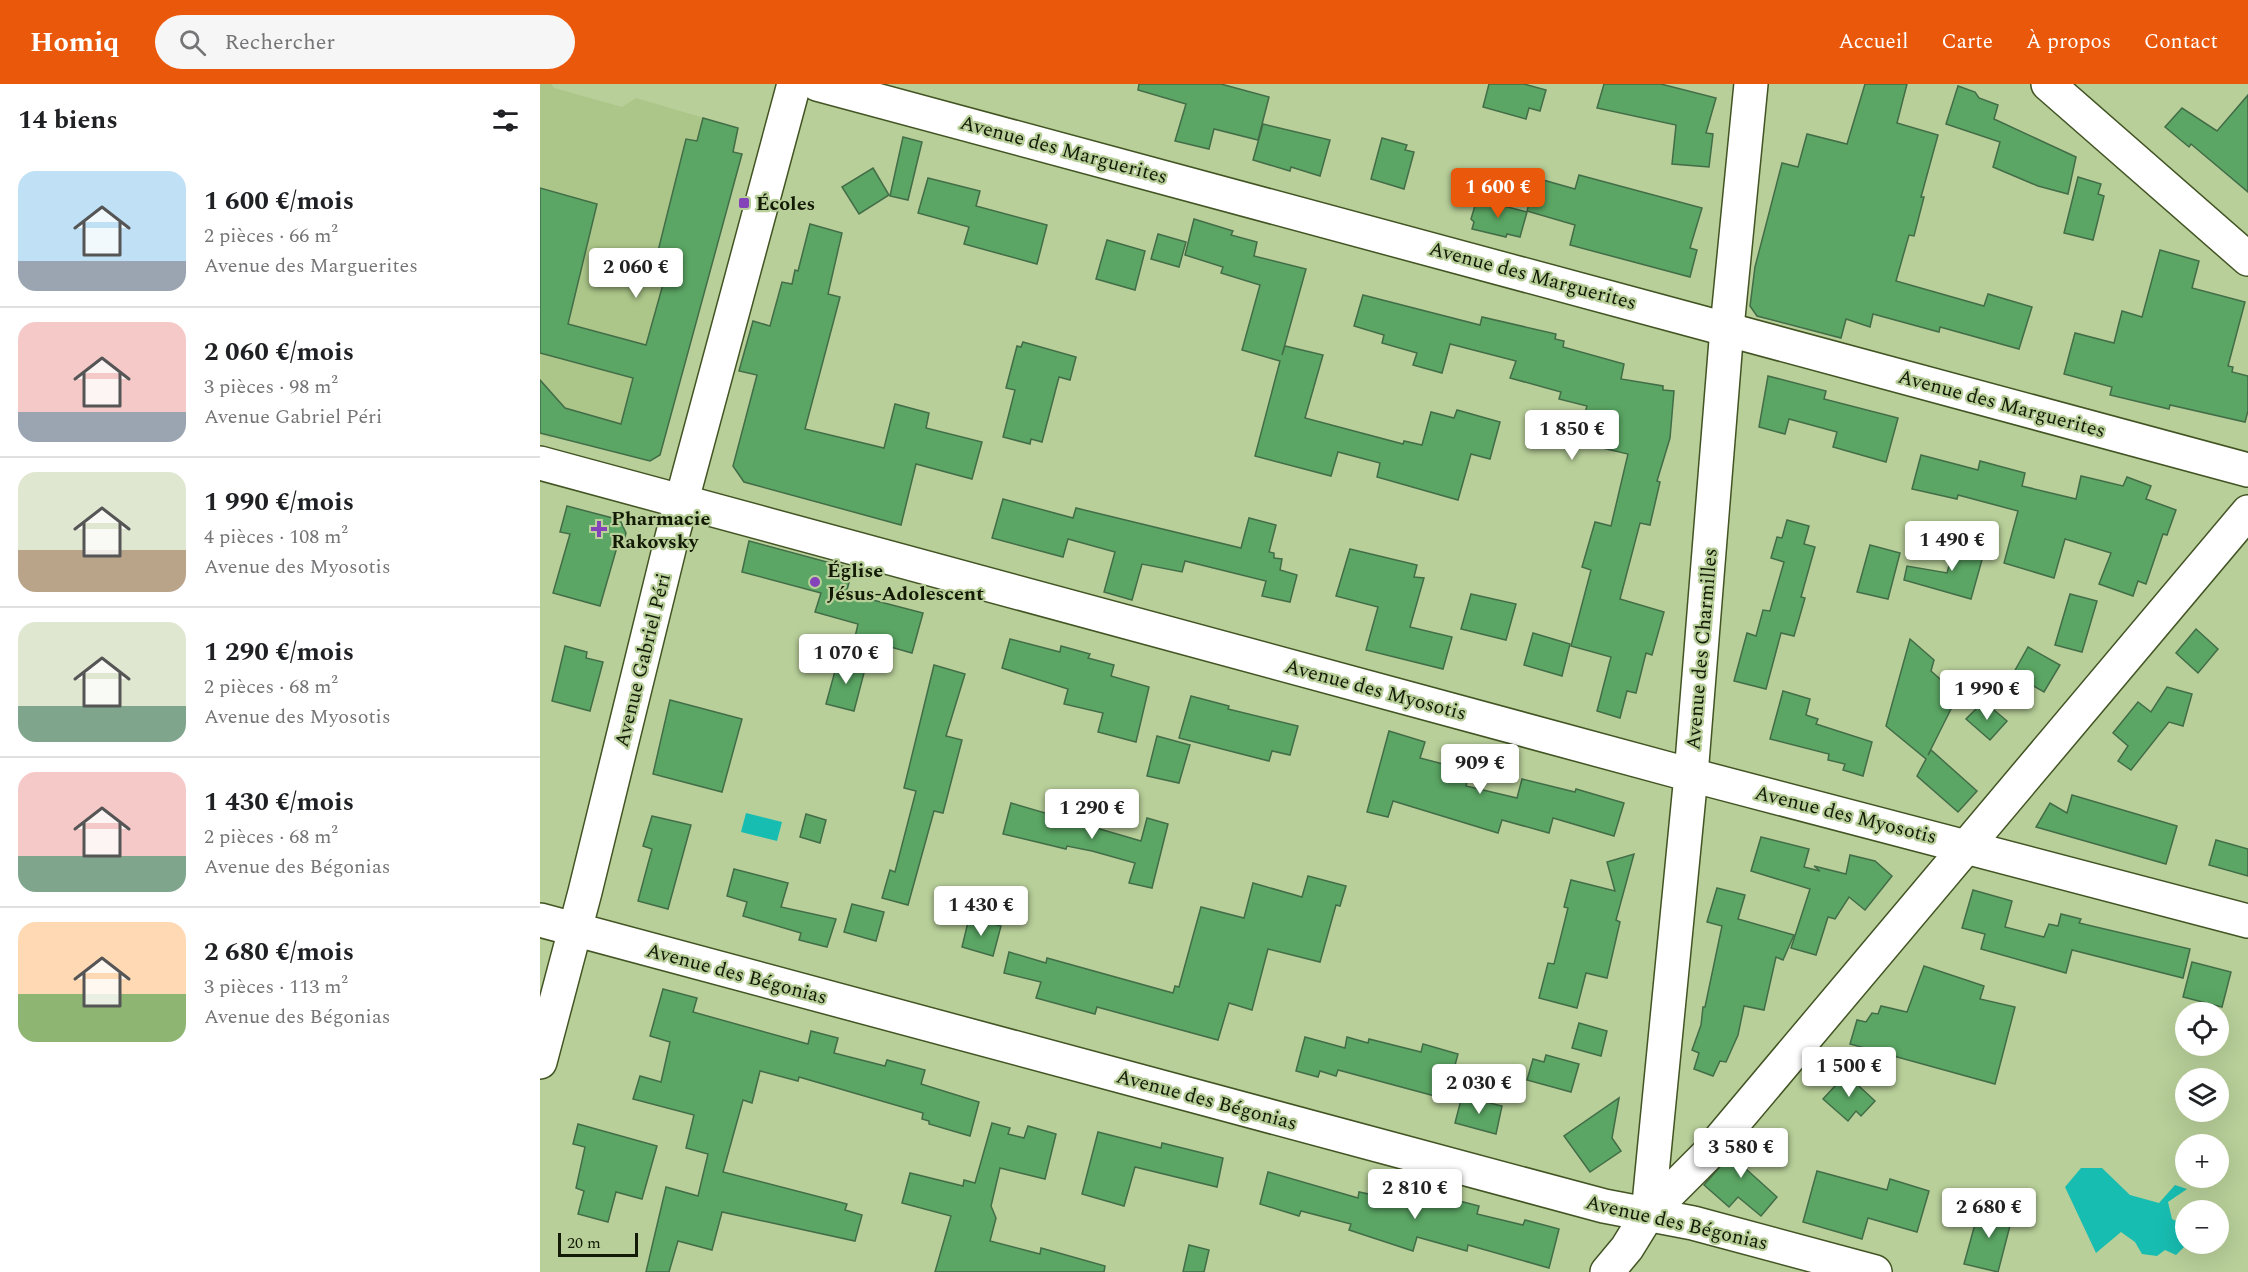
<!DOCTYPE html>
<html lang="fr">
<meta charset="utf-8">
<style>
:root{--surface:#fff;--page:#f6f6f6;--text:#202124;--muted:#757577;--line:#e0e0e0;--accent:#ea580c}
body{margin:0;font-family:Spectral,serif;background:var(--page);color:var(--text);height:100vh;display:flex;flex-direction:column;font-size:22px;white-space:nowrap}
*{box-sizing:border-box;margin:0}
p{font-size:20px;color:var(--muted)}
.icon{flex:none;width:33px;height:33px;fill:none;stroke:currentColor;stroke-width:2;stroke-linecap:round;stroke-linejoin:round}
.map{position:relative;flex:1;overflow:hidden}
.side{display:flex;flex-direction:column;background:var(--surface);width:540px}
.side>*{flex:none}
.controls{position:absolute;left:1635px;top:918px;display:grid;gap:12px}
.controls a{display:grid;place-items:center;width:54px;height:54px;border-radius:50%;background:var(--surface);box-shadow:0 6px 24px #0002;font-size:30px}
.scale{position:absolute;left:18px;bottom:15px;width:80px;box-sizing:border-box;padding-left:6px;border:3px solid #131a06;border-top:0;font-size:16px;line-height:21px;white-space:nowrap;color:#131a06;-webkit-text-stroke:4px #b8cf99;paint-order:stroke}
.price{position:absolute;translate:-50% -51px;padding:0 14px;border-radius:6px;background:#fff;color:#222;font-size:20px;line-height:39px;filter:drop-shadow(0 2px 3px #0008)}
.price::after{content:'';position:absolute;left:50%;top:36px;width:18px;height:14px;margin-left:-9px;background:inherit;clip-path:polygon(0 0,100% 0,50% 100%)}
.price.active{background:var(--accent);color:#fff}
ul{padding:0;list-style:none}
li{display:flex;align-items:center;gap:18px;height:150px;padding:0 18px}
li+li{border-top:2px solid var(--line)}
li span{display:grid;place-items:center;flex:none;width:168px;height:120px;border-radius:18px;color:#555}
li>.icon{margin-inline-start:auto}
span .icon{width:72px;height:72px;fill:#fffc;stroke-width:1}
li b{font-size:26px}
h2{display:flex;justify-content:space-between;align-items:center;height:72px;padding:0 18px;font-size:26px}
header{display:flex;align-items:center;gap:36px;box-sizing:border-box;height:84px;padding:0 30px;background:var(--accent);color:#fff}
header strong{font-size:28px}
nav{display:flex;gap:33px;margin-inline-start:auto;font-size:21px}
.search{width:420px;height:54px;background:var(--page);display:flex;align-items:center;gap:15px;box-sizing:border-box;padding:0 21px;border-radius:33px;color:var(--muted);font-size:22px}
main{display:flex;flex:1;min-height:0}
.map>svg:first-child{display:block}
.built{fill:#acc689}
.water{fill:#18bdb1}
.building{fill:#5ba664;stroke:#426d47;stroke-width:1.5}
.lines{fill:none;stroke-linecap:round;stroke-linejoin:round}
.minor-casing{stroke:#425423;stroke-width:36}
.minor{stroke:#fff;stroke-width:33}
.poi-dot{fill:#8443b8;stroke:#b8cf99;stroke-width:2}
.labels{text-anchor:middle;stroke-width:4.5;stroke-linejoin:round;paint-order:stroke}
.street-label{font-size:20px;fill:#131a06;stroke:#b8cf99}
.poi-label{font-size:20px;font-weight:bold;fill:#131a06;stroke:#b8cf99;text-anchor:start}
</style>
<header>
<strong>Homiq</strong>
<div class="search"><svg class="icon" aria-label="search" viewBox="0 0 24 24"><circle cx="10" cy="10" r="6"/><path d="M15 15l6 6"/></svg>Rechercher</div>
<nav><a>Accueil</a><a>Carte</a><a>À propos</a><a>Contact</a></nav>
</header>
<main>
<section class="side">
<h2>14 biens<svg class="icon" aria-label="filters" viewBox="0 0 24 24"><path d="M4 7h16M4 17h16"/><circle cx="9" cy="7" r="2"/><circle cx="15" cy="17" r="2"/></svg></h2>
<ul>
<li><span style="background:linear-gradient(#bfe0f5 75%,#9aa5b1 0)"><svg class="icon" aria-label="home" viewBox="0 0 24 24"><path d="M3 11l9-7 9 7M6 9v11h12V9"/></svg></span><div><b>1 600 €/mois</b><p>2 pièces · 66 m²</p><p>Avenue des Marguerites</p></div></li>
<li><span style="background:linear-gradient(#f6c9c9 75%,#9aa5b1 0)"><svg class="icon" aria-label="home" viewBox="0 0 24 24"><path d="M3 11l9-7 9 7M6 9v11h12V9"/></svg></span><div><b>2 060 €/mois</b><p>3 pièces · 98 m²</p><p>Avenue Gabriel Péri</p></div></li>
<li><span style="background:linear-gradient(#dfe7d0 65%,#b9a48a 0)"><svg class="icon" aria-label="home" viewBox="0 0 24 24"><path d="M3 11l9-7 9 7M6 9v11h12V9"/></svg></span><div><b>1 990 €/mois</b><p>4 pièces · 108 m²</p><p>Avenue des Myosotis</p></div></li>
<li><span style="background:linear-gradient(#dfe7d0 70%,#7fa58c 0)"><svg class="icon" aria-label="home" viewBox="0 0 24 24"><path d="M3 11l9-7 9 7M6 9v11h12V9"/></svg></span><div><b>1 290 €/mois</b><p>2 pièces · 68 m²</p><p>Avenue des Myosotis</p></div></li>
<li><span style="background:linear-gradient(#f6c9c9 70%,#7fa58c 0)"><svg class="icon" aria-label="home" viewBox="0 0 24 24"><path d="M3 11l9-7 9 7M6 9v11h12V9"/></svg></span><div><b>1 430 €/mois</b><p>2 pièces · 68 m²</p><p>Avenue des Bégonias</p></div></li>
<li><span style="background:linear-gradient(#ffd9b3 60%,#8fb573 0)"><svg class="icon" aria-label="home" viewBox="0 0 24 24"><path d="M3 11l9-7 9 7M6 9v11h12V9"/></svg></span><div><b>2 680 €/mois</b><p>3 pièces · 113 m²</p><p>Avenue des Bégonias</p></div></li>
</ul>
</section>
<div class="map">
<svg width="1708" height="1188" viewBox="0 0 1708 1188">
<rect width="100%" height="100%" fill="#b8cf99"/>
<path class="built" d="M0,0H11L14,4L82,23L96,14L198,44L193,67L202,70L120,371L110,377L13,352L11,354L0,351Z"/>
<g class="water">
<path d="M206,729L242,738L237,757L201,748Z"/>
<path d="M1541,1084H1562L1590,1111L1619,1119L1635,1101L1647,1105L1628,1118L1632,1135L1645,1141L1647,1160L1636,1171L1625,1166L1617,1172L1602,1170L1595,1158L1581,1148L1556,1169L1525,1103Z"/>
</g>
<g class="building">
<path d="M599,0H681L729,13L718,56L674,45L669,65L635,57L646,20L598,6Z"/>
<path d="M949,0H984L1006,6L1000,27L989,24L986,35L943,23Z"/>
<path d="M1064,0H1121L1176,14L1166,49L1173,50L1169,83L1132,80L1136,41L1057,24Z"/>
<path d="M1325,0H1367L1357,39L1398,51L1381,113H1384L1374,152L1369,151L1356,197L1444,222L1448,210L1492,223L1479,265L1400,243L1399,248L1333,230L1330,243L1306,235L1301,254L1217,232L1210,222L1215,183L1242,79L1258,83L1267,50L1307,60Z"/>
<path d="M1418,2L1435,8L1439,14L1458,21L1454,35L1536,73L1528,110L1498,102L1453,83L1460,58L1406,40Z"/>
<path d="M1708,11V108L1651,60L1649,63L1625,43L1642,24L1677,47Z"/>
<path d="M163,34L198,44L193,68L202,70L120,371L110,377L0,349V296L25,324L81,340L93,294L0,269V104L57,120L28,240L106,261L127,186L114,183L146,55L157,57Z"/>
<path d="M723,40L790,56L780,92L751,83L750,87L713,76Z"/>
<path d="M363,53L382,58L368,116L350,112Z"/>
<path d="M842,54L867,61L865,66L874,68L864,105L831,95Z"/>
<path d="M333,84L349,111L319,130L302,103Z"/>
<path d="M1039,91L1162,124L1150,164L1157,166L1150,193L1030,161L1035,141L987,127L996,94L1035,105Z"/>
<path d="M1538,93L1561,100L1558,110L1564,112L1553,156L1524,149Z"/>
<path d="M388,94L440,107L436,122L507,141L497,180L424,160L429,143L378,129Z"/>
<path d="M937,115L987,128L980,153L967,150L966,153L932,145L934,138L931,135Z"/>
<path d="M654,135L693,147L691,151L717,158L714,172L766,185L742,271L745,262L783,271L765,334L863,360L864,357L882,361L891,328L914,334L917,326L960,338L950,375L931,370L918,416L837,393L840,379L798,368L791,392L715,372L740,277L702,266L720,201L681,189L683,183L645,171Z"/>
<path d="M270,140L302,149L288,210L300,213L265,345L344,364L355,320L389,329L386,344L442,358L432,395L376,380L361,441L204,398L193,382L217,291L199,287L213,237L230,242L242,198L252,200L255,186L258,187Z"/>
<path d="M618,150L646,158L639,183L611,175Z"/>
<path d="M567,156L605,167L595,206L556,195Z"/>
<path d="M1620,166L1659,177L1652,204L1705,218L1688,282L1693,283L1692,288L1708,292V327L1705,338L1630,321L1629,325L1570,311L1572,303L1524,290L1535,249L1574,259L1582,227L1602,233Z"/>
<path d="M823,211L940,241L942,233L1016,250L1015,255L1024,257L1023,263L1084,280L1081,295L1123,302V306L1134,307L1130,354L1117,397L1120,398L1110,441L1100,439L1080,515L1124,528L1112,571L1106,569L1096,609L1087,607L1080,634L1057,627L1071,573L1031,562L1051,486L1042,483L1055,438L1071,442L1088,370L1037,358L1047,322L1019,315L1021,308L970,294L976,277L910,260L902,289L873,281L877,269L842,259L844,251L814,242Z"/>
<path d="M483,258L536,273L530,296L519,293L502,358L491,355L490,360L463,353L475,306L466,304L477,262L481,263Z"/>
<path d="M1228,292L1286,307L1284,315L1358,334L1346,378L1293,363L1297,348L1249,335L1245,350L1219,343Z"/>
<path d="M1381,371L1438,386L1440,377L1485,389L1482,402L1536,415L1541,392L1583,402L1587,393L1611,402L1606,415L1636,426L1627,451L1623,450L1606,500L1598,497L1593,512L1559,500L1571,469L1525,455L1514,494L1464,479L1478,427L1418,411L1417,415L1372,405Z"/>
<path d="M463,415L533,434L536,424L701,464L709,434L736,441L729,468L734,469V474L742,475L740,486L757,491L750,518L722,512L726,497L645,477L642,488L602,480L592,516L564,508L575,468L528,455L523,473L452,454Z"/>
<path d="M27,422L80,436L86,449L82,465L77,463L60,522L13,509L30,450L20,448Z"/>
<path d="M1247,436L1269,442L1264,460L1275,463L1261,513L1265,514L1254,552L1241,549L1226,605L1194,597L1207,549L1216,552L1223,526L1230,527L1244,478L1231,474L1237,453L1242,454Z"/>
<path d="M209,457L313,485L306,509L383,529L372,569L315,553L318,540L275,528L281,509L202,488Z"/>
<path d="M1416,457L1445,465L1431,515L1364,496L1367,482L1407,489Z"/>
<path d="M1330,461L1360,469L1348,515L1317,508Z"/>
<path d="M810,465L877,481L874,493L884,494L870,543L912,553L903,585L826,566L838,523L796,512Z"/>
<path d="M931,510L976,520L966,556L921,545Z"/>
<path d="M1530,510L1557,517L1542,568L1515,561Z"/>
<path d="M1656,545L1678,565L1658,589L1636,569Z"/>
<path d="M993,549L1030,560L1022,592L984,581Z"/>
<path d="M470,555L520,568L521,562L550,570L548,574L574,581L571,592L609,603L596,658L558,648L563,629L524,620L528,605L462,584Z"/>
<path d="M1370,555L1394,576L1391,587L1418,611L1388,671L1391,666L1437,707L1418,728L1377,692L1386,675L1346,642Z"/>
<path d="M25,562L47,568L46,574L63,578L50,627L12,617Z"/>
<path d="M1488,563L1520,581L1504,608L1473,590Z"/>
<path d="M298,576L326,581L314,627L286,620Z"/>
<path d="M394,581L425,590L406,652L422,656L403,729L394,727L368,821L342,814L350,786L355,788L376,707L364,704Z"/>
<path d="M1627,603L1652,610L1643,642L1629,638L1591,686L1578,677L1588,662L1573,649L1598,618L1611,628Z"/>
<path d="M1243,607L1270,615L1266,631L1278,635L1276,640L1332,658L1323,692L1303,686L1305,680L1288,676L1289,670L1230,655Z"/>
<path d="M651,612L689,622L688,625L758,642L750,671L732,667L729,677L639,654Z"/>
<path d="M130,616L202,635L182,708L113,690Z"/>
<path d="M1440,621H1448L1467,637L1450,656L1426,635Z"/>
<path d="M849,647L885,658L880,674L930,687L926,702L977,714L982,695L1035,708L1036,705L1084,719L1074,752L1013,734L1009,749L962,736L958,749L853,717L848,733L827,728Z"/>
<path d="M617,652L650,661L639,699L607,692Z"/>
<path d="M1532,711L1637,742L1626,780L1496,743L1510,719L1527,729Z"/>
<path d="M471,719L601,757L607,734L628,740L612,804L589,799L595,779L552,767L527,762L526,765L463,750Z"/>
<path d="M266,730L286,736L280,759L260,753Z"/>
<path d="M112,732L151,741L128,825L98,817L112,765L103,762Z"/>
<path d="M1221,753L1269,765L1264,783L1280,787L1274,782L1306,790L1310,771L1335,777L1352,792L1325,826L1309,813L1295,835L1288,833L1276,871L1251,864L1270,805L1211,787Z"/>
<path d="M1676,756L1708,765V792L1669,781Z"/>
<path d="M1094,770L1076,836L1080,838L1067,894L1046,889L1037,924L999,914L1008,879L1014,880L1028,824L1024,823L1031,796L1075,807L1067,778Z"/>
<path d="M194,785L248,799L241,823L296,835L287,863L259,856L261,849L203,832L207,818L187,812Z"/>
<path d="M768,792L806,802L800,822L796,821L780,878L728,865L712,926L689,919L678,956L557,923L555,930L496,914L501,898L464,889L469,868L506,879L507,874L633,909L635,902L639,903L661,823L704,834L713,799L762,813Z"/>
<path d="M1177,804L1205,811L1198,835L1254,851L1243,876L1236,873L1224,926L1204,922L1198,951L1186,978L1180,977L1173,992L1154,985L1159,969L1152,966L1161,941L1163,923H1165L1182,842L1167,838Z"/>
<path d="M1433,806L1472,817L1465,843L1504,853L1509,840L1518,842L1521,830L1541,835L1539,839L1650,865L1643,894L1532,866L1526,889L1441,865L1445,850L1422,844Z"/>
<path d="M312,820L344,828L336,857L304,848Z"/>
<path d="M429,834L461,842L453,872L422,863Z"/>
<path d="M1652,878L1691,888L1682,923L1643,913Z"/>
<path d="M1384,882L1444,902L1440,915L1475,923L1455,1000L1310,960L1317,936L1326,938L1332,929L1338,930L1341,922L1367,928Z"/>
<path d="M123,905L157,914L153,928L268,960L271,947L298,954L294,969L345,982L347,976L385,986L381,1000L439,1018L430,1052L389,1040V1037L382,1035L383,1029L259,993L258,997L220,987L212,1019L203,1016L183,1088L307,1120L305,1126L322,1131L315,1157L182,1128L172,1166L138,1157L129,1188H106L126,1103L158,1112L168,1070L146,1064L154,1031L93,1015L100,992L121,998L130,958L110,952Z"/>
<path d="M1039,939L1067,947L1061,972L1032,964Z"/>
<path d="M765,953L805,964L807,953L828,959L829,955L881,968L883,960L918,970L906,1015L798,986L796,992L780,987L778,993L756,987Z"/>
<path d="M1006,971L1039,980L1031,1008L987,996L993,975L1004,978Z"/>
<path d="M1306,990L1335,1017L1321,1032L1316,1027L1308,1037L1283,1015Z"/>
<path d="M922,1012L962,1022L956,1050L915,1039Z"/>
<path d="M1079,1014L1072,1054L1081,1067L1050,1088L1024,1052Z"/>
<path d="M452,1039L470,1044L468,1050L484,1054L488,1042L516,1050L505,1095L460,1084L451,1122L456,1134L450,1157L500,1170L501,1164L565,1182L564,1188H395L411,1132L362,1119L370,1089L423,1102L424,1096L435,1099Z"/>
<path d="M38,1040L117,1062L102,1115L76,1108L68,1138L38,1130L44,1107L36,1104L45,1063L33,1060Z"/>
<path d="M558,1048L621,1064L622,1059L683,1074L677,1103L595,1083L584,1122L542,1110Z"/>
<path d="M1209,1050L1224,1063L1206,1085L1237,1113L1221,1132L1198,1113L1189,1123L1164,1101Z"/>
<path d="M1277,1087L1347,1106L1350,1095L1389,1107L1377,1148L1328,1134L1322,1155L1263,1138Z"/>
<path d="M728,1088L818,1114L819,1108L885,1122L888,1109L939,1122L937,1130L983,1141L985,1136L1019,1145L1009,1184L928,1161L927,1167L877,1153L873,1167L809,1146L811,1140L761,1127L759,1132L720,1120Z"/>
<path d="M1440,1122L1473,1130L1458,1188L1424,1180Z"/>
<path d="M649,1161L669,1166L664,1188H643Z"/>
</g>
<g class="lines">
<g class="minor-casing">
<g id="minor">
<path d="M277,0L1708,386"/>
<path d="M1508,0L1708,175"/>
<path d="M0,379L1151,691L1708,837"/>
<path d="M0,836L1064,1122L1153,1139L1335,1188"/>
<path d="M0,978L45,808L132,453L254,0"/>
<path d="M1108,1130L1151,691L1187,244L1211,0"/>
<path d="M1067,1188L1087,1164L1108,1130L1166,1072L1708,428"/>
</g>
</g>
<use href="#minor" class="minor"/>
</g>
<g class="poi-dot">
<rect x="198" y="113" width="12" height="12" rx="3"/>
<path d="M56 436h6v6h6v6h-6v6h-6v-6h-6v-6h6z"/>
<circle cx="275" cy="498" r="6"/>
</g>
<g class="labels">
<g class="street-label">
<text transform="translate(524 65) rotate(15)" y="7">Avenue des Marguerites</text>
<text transform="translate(993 191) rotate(15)" y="7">Avenue des Marguerites</text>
<text transform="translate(1462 319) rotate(15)" y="7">Avenue des Marguerites</text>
<text transform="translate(1161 565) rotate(-85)" y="7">Avenue des Charmilles</text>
<text transform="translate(102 576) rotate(-76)" y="7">Avenue Gabriel Péri</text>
<text transform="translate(836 605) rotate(15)" y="7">Avenue des Myosotis</text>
<text transform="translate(1306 730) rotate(14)" y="7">Avenue des Myosotis</text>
<text transform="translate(197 889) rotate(15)" y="7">Avenue des Bégonias</text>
<text transform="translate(667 1015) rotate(15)" y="7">Avenue des Bégonias</text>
<text transform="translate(1137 1138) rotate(13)" y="7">Avenue des Bégonias</text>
</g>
<g class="poi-label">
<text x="216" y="126">Écoles</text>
<text x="71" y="441">Pharmacie<tspan x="71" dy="23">Rakovsky</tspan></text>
<text x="287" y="493">Église<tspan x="287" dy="23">Jésus-Adolescent</tspan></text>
</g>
</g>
</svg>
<div class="controls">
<a><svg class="icon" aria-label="locate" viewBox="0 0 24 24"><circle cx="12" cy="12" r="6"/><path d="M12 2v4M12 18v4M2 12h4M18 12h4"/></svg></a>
<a><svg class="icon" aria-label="layers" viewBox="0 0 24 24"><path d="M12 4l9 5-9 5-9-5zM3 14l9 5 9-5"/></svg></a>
<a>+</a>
<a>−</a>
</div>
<div class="scale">20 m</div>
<b class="price active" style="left:958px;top:135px">1 600 €</b>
<b class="price" style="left:96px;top:215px">2 060 €</b>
<b class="price" style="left:1032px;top:377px">1 850 €</b>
<b class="price" style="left:1412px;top:488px">1 490 €</b>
<b class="price" style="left:306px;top:601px">1 070 €</b>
<b class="price" style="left:1447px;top:637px">1 990 €</b>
<b class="price" style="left:940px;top:711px">909 €</b>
<b class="price" style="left:552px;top:756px">1 290 €</b>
<b class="price" style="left:441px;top:853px">1 430 €</b>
<b class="price" style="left:1309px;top:1014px">1 500 €</b>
<b class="price" style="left:939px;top:1031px">2 030 €</b>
<b class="price" style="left:1201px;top:1095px">3 580 €</b>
<b class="price" style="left:875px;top:1136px">2 810 €</b>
<b class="price" style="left:1449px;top:1155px">2 680 €</b>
</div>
</main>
